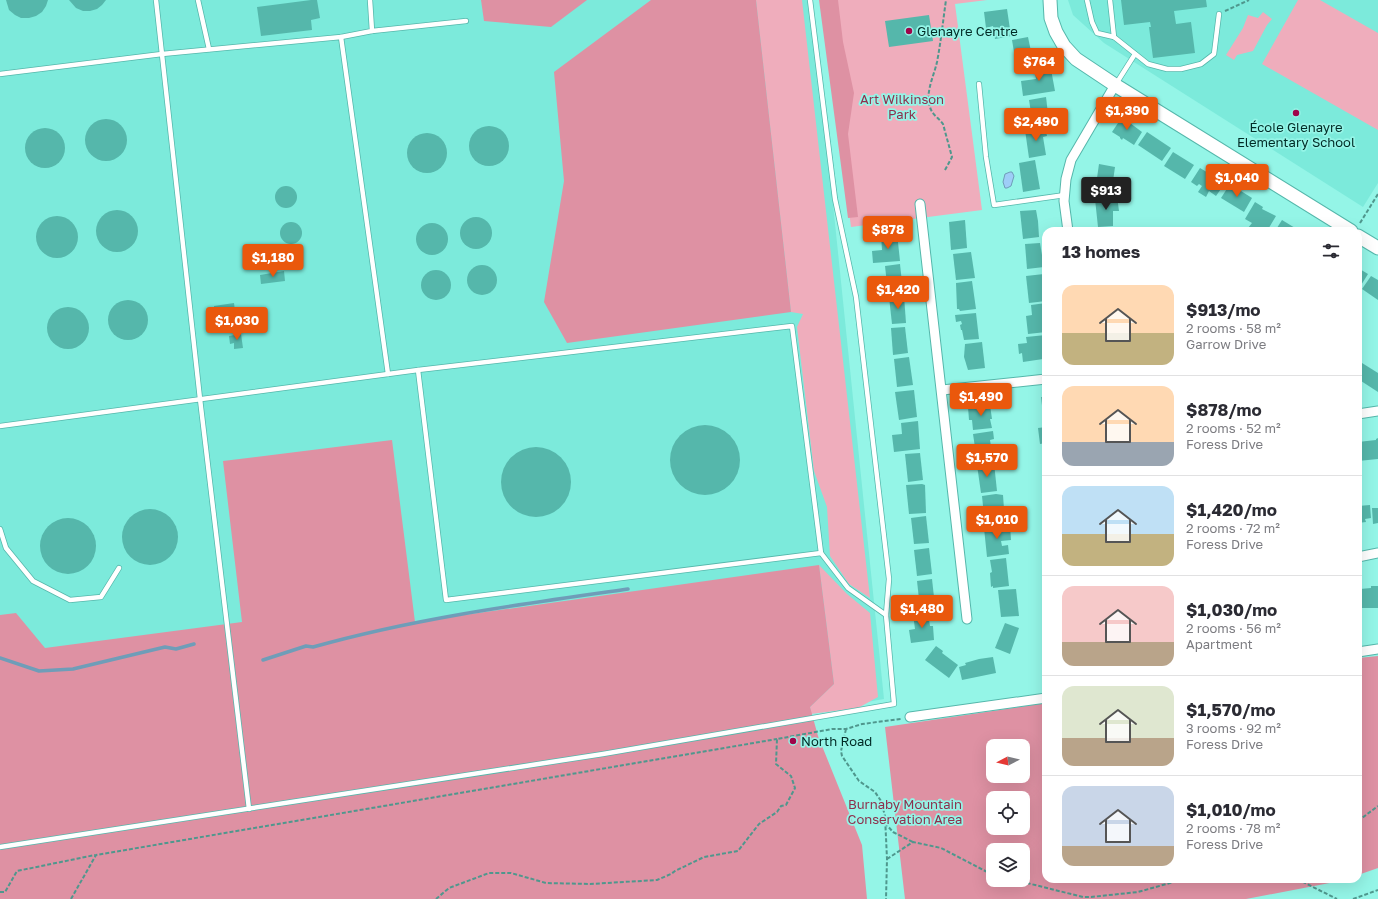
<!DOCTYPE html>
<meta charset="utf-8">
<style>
:root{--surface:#fff;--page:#f7f7f7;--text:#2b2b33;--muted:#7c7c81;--line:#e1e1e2;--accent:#ea580c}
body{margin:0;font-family:"Golos Text",sans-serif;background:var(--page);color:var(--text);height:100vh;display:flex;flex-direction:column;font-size:15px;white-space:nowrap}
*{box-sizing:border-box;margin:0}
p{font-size:13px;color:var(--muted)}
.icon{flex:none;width:22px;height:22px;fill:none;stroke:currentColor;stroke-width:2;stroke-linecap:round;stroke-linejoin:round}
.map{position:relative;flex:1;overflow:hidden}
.panel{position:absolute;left:1042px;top:227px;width:320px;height:656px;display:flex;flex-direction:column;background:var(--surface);border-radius:12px;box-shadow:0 4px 16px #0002}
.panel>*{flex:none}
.needle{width:26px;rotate:263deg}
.fabs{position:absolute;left:986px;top:739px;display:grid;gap:8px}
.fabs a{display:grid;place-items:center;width:44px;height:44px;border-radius:8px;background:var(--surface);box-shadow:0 4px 16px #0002;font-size:20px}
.price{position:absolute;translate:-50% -34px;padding:0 9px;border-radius:4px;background:var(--accent);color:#fff;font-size:13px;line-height:26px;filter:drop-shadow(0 1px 2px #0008)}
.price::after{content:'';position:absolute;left:50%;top:24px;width:12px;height:9px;margin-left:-6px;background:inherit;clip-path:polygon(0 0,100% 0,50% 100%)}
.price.current{background:#222;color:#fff}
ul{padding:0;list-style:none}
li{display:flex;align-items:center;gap:12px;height:100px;padding:0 20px}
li+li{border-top:1px solid var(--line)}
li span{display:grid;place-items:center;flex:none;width:112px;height:80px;border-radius:12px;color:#555}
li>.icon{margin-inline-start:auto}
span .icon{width:48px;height:48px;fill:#fffc;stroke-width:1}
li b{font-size:17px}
h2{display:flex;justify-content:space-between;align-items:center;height:48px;padding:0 20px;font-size:17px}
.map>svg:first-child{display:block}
.built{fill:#7ceadb}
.green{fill:#efadbc}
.forest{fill:#de91a3;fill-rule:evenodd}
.water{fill:#9ecef7;stroke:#6f9db8}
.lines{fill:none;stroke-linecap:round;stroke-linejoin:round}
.stream{stroke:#6f9db8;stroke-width:3.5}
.building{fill:#55b7ab}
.lane-casing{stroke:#55b7ab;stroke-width:6}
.street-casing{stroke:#55b7ab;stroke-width:11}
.secondary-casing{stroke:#55b7ab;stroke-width:15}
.path{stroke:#4f978d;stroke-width:2;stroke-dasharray:4 2;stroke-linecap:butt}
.lane{stroke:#fff;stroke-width:4.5}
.street{stroke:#fff;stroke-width:9}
.secondary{stroke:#fff;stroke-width:13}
.poi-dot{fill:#9f054a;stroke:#94f5e7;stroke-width:1.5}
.labels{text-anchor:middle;stroke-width:3.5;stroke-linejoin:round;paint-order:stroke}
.poi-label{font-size:13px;fill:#002a25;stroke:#94f5e7;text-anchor:start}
.park-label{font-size:13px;fill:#8c314d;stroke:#94f5e7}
</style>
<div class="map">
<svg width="1378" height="899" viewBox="0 0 1378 899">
<rect width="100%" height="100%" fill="#94f5e7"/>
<g class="built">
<path d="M0,0H812L884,699L0,852Z"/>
<path d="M1068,0H1378V183L1363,207L1104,43L1073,15Z"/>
</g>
<g class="green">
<path d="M756,0H802L870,598L849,584L830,556L827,507L814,471L797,327L803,314L791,312Z"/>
<path d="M822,0H987L955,4L982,210L851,227Z"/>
<path d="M1298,0H1320L1378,33V130L1262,64Z"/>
<path d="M1263,12L1272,19L1267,25L1253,51L1237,55L1234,60L1226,55L1243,28L1248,15L1258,18Z"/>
<path d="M819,565L847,594L870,613L878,697L858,708L811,714L810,707L834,684Z"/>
</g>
<g class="forest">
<path d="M481,0H587L551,27L484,21Z"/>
<path d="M651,0H756L791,312L567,343L544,302L564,181L554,72Z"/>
<path d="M819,0H838L843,42L854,93L848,134L858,217L848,218Z"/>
<path d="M392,440L415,622L819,565L834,684L810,707L818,736L862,845L867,899H0V615L16,613L45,648L242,622L223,461Z"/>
<path d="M1378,656V868L1358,875V658Z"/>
<path d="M1046,703V879H1347L1340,881L1246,899H905L885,727ZM993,746H1023V776H993ZM993,798H1023V828H993ZM993,850H1023V880H993Z"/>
</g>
<path class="water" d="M1010,172H1012L1014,176L1011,186L1007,188H1005L1003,182L1005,174Z"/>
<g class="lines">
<g class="stream">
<path d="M0,658L39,671L73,669L165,647L176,649L194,644"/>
<path d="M263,660L306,646L313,647C416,618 522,604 628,589"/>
</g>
</g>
<g class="building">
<path d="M6,0H48L46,6L42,12L36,16L29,18H21L15,15L9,10Z"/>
<path d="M69,0H106L102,5L97,9L90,11H83L76,8Z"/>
<path d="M311,0H317L320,18L311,20L312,30L261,36L257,7Z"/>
<path d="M1121,0H1206L1207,7L1174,11L1176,24L1191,22L1195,53L1153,58L1149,27H1151L1150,22L1124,25Z"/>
<path d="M1007,9L1011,36L995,39L993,26L986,28L984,12Z"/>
<path d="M929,15L933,41L889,47L885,21Z"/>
<path d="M1028,37L1033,61L1016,64L1012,40Z"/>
<path d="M1050,64L1055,91L1023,96L1021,81L1036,79L1034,67Z"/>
<path d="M1046,97L1049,122L1033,125L1029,100Z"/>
<path d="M1122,117L1142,132L1134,145L1123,138L1122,140L1120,138V137L1112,132Z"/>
<circle cx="106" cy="140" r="21"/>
<circle cx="489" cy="146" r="20"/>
<path d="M1045,127L1047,136L1043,137L1046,155L1029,158L1025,130Z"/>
<circle cx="45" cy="148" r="20"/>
<path d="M1147,132L1171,148L1162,161L1138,145Z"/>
<circle cx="427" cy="153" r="20"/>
<path d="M1173,152L1194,165L1185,179L1164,166Z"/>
<path d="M1035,160L1040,189L1023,192L1019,163Z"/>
<path d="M1099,164L1115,167L1111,195L1095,192Z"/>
<path d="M1200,168L1225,183L1216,196L1209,191L1206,197L1198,192L1202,186L1199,184L1197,186L1191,182Z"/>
<path d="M1230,184L1252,198L1244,212L1221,198Z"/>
<circle cx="286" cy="197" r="11"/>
<path d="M1117,196L1119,211H1113V226L1098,227L1095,199Z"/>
<path d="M1255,202L1263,207L1262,209L1276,216L1267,231L1261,228L1259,231H1253L1248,228L1252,223L1245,219Z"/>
<path d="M1036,210L1038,221L1039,237L1023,239L1020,211Z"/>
<circle cx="117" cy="231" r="21"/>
<circle cx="57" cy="237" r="21"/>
<circle cx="476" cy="233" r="16"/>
<path d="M965,220L967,248L951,250L949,222Z"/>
<path d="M1282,220L1300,231H1275Z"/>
<circle cx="291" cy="233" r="11"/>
<circle cx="432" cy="239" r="16"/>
<path d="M1120,228V231H1103V230Z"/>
<path d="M897,233L900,261L873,263L872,251L882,250L881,235Z"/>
<path d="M1040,243L1044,267L1027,269L1025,244Z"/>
<path d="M971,252L975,278L956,280L953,254Z"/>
<path d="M900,264L903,292L888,293L885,266Z"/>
<circle cx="482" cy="280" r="15"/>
<path d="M1358,268L1368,274L1358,290Z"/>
<circle cx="436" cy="285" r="15"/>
<path d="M284,271L285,281L261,284L260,275Z"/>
<path d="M1044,274L1046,301L1029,303L1026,276Z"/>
<path d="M1371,276L1378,280V300L1362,289Z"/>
<path d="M972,281L976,309L960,311L959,309H957L956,283Z"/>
<path d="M904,296L906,323L892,324L889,297Z"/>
<circle cx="128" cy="320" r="20"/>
<path d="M234,303L236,319L230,320V328L215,330L212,311L214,310V306Z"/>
<path d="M1046,303V332L1028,334L1026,316L1032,315L1031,305Z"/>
<circle cx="68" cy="328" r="21"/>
<path d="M976,313L979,339L964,340L962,330H961L960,325L962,324L961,321L956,322L955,315Z"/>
<path d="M905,327L908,353L893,355L891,328Z"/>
<path d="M241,334L243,348L234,349V343L230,344L229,336Z"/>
<path d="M1046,335V362H1043V359L1023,362L1022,353L1019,354L1018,344L1027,343L1026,337Z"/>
<path d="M982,342L985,368L968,370L964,357L965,344Z"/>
<path d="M909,357L913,385L897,387L894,359Z"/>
<path d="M1362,363L1378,373V392L1358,379V369Z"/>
<path d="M914,390L917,417L899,420L895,392Z"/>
<path d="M1041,397H1046V423H1044Z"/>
<path d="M990,405L992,419H990L992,428L973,430L972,420H969L968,407Z"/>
<path d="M918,421L920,449L894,452L892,435L902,434L901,423Z"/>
<circle cx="705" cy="460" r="35"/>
<path d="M1046,427V443L1040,444L1038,428Z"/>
<path d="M993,431L994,439L990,440L993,459L977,461L973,434Z"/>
<path d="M1378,438V459L1358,461V442L1376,440V439Z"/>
<circle cx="536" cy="482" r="35"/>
<path d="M920,453L923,480L908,482L905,454Z"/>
<path d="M994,463L997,491L981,493L977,465Z"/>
<path d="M1044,475H1046V486H1045Z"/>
<path d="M922,484L925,485L926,513L909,514L906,485Z"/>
<path d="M1043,493H1046V512H1045Z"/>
<path d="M996,494L1003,495L1004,509L998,510L999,523L977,525L975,511H977L976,507L983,506L982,496Z"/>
<path d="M1370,505L1371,518L1365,519L1366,522L1358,523V506Z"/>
<path d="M1372,508H1378V523L1373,524Z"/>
<circle cx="150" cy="537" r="28"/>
<path d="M926,516L929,543L914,544L911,518Z"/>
<circle cx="68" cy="546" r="28"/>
<path d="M1010,525L1011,540L1001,541L1002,546L1008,545L1009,554L987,557L984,528Z"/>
<path d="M929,548L932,574L917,576L914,550Z"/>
<path d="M1006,558L1009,586L993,588V586L991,587L990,573L992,572L990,560Z"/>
<path d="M932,579L935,606L920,608L917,581Z"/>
<path d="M1371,586H1378V608H1362L1360,589L1371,588Z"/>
<path d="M1016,589L1019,616L1001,617L998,590Z"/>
<path d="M928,613L930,626H933L934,640L911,643L909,630L915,629L913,614Z"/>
<path d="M1005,623L1019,628L1010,654L995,648Z"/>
<path d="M936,646L943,651L942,653L958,665L949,678L925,660Z"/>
<path d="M993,657L996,673L962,680L959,667L966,665L965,663L979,659Z"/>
</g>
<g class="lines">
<g class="lane-casing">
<g id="lane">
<path d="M156,0L200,399L249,809"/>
<path d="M198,0L209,49"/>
<path d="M810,0L835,199L856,297L889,579L886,615"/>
<path d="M1087,0L1092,22L1097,33L1114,37"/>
<path d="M1110,0L1114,37L1148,64L1167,69H1181L1201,64L1214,54L1219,14"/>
<path d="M372,31L466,21"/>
<path d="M341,37L372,31L370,0"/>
<path d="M0,74L162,54L341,37L388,374"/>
<path d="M979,84L986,157L994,205L1065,195"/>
<path d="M1116,84L1135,54"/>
<path d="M0,426L418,370L792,326L821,553"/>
<path d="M0,529L6,548L33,581L70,600L101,597L119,568"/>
<path d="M0,847L603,754L894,704L886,615L848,588L821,553L446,600L418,370"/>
</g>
</g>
<g class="street-casing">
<g id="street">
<path d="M920,204L967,619"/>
<path d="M1068,231L1064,201L1066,179L1071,160L1115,85"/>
<path d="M942,390L1046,379"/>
<path d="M1358,414L1378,411"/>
<path d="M1358,557L1378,553"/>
<path d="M1358,652L1378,649"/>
<path d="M910,717L1046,698"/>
</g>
</g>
<g class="secondary-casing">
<g id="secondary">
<path d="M1050,0L1051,18L1056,32L1064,46L1076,59L1115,85L1351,231"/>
<path d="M1358,236L1378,248"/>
</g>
</g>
<g class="path">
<path d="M1225,11L1249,0"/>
<path d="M945,170L952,157L943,124C939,118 932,115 930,107C925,92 934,76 937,62C941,41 943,21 946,0"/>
<path d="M1360,223L1378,194"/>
<path d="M846,729L841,751L842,756L859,781L875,792L881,801L885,816L887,859L886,899"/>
<path d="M1358,821L1378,806"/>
<path d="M885,823L893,832L913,842"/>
<path d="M887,859L913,842L941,848L993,875"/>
<path d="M1297,879L1337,899"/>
<path d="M1015,880L1083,897H1091L1138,892L1184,879"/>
<path d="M0,892H5L17,871L95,855"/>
<path d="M71,899L96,855L777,739"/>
<path d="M436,899L449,888L489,873H511L546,883L590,884L657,880L671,874L675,871L704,857L738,851L759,824L777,812L781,806L786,805L795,788L791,776L776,764L777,739L832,729H846L862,724L901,719"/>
<path d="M1353,899L1378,890"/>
</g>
<use href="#lane" class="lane"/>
<use href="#street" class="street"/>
<use href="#secondary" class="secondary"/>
</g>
<g class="poi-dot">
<circle cx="909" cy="31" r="4"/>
<circle cx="1296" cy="113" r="4"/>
<circle cx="793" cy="741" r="4"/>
</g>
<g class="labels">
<g class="poi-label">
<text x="917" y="36">Glenayre Centre</text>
<text x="1296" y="132" text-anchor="middle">École Glenayre<tspan x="1296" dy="15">Elementary School</tspan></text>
<text x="801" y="746">North Road</text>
</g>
<g class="park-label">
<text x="902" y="104">Art Wilkinson<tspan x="902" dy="15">Park</tspan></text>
<text x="905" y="809">Burnaby Mountain<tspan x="905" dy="15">Conservation Area</tspan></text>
</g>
</g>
</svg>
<div class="fabs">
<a><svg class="needle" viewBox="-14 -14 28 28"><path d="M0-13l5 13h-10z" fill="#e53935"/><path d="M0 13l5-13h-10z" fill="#7c7c81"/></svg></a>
<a><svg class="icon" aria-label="locate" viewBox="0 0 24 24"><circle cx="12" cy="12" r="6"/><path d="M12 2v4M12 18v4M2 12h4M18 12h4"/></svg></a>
<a><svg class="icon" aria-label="layers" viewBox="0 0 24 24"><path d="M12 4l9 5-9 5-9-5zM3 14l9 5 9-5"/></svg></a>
</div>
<b class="price" style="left:1039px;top:82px">$764</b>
<b class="price" style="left:1127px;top:131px">$1,390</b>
<b class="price" style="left:1036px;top:142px">$2,490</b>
<b class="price" style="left:1237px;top:198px">$1,040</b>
<b class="price current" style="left:1106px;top:211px">$913</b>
<b class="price" style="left:888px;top:250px">$878</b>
<b class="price" style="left:273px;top:278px">$1,180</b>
<b class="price" style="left:898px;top:310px">$1,420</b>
<b class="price" style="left:237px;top:341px">$1,030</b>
<b class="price" style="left:981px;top:417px">$1,490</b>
<b class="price" style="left:987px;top:478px">$1,570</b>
<b class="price" style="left:997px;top:540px">$1,010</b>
<b class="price" style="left:922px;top:629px">$1,480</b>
<section class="panel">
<h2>13 homes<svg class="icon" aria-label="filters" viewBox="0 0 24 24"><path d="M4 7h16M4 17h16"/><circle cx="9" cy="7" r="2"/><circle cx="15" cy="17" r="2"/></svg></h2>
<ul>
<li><span style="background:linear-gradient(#ffd9b3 60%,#c2b280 0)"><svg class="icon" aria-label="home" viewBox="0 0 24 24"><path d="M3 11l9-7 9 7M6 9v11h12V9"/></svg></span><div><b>$913/mo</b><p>2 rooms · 58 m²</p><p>Garrow Drive</p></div></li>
<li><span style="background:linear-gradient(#ffd9b3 70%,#9aa5b1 0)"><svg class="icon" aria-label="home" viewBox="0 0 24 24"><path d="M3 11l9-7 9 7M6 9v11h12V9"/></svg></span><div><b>$878/mo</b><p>2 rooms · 52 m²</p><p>Foress Drive</p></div></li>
<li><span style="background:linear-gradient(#bfe0f5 60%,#c2b280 0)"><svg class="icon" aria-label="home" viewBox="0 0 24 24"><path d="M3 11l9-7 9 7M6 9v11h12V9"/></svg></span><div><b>$1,420/mo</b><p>2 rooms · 72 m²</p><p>Foress Drive</p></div></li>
<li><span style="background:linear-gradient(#f6c9c9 70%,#b9a48a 0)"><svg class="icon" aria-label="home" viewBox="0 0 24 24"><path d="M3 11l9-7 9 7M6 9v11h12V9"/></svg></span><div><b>$1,030/mo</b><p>2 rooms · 56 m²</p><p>Apartment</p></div></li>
<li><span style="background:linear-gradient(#dfe7d0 65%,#b9a48a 0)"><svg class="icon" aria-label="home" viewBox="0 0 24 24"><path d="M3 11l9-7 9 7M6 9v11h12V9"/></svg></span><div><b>$1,570/mo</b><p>3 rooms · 92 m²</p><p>Foress Drive</p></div></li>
<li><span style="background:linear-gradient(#c9d6e8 75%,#b9a48a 0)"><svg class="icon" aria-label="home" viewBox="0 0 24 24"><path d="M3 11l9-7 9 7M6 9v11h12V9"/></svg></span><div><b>$1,010/mo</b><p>2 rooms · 78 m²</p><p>Foress Drive</p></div></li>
</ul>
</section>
</div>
